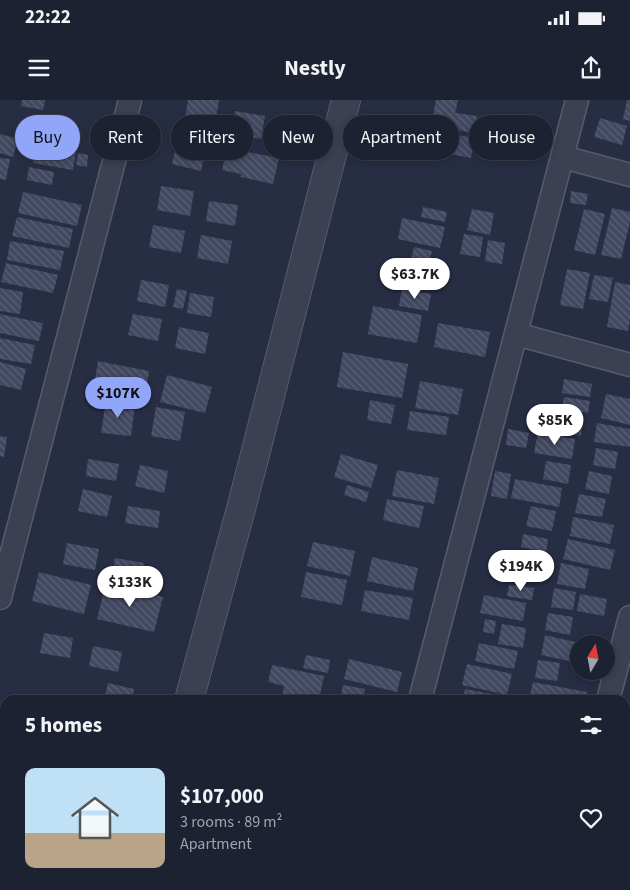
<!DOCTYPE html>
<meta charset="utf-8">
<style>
:root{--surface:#1d2232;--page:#252a3a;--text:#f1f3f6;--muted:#a0a4ac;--line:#3b3f4d;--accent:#91a5f9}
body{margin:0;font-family:"Source Sans 3",sans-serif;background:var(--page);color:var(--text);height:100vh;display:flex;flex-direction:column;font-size:19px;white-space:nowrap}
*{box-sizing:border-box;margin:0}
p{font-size:16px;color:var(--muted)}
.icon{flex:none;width:28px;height:28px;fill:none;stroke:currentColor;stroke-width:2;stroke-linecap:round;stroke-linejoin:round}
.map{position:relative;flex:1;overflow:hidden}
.panel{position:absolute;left:0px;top:595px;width:630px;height:195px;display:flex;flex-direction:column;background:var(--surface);border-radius:15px 15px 0 0;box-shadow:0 2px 8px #0003,0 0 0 1px var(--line)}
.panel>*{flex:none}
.hud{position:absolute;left:15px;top:15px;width:600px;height:45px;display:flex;gap:10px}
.needle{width:32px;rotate:10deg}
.buttons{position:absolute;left:570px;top:535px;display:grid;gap:10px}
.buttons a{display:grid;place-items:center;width:45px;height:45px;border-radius:50%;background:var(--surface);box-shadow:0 2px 8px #0003,0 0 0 1px var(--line);font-size:25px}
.price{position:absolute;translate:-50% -42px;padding:0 11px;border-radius:18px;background:#fff;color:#222;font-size:16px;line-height:32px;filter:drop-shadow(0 1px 2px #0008)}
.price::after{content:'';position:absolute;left:50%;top:30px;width:15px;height:11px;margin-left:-8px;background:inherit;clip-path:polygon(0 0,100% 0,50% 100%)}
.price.active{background:var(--accent);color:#111}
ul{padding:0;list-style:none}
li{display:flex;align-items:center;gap:15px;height:125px;padding:0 25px}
li span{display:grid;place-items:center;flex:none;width:140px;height:100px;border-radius:10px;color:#555}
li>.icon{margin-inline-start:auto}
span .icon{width:60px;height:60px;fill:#fffc;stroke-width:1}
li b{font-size:21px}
h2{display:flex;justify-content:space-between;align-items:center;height:60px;padding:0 25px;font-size:21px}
.pill{padding:0 18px;border-radius:22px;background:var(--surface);box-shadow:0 2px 8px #0003,0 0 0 1px var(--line);font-size:18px;line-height:45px}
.pill.active{background:var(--accent);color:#111}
.status{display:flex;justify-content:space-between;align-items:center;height:35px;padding:0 25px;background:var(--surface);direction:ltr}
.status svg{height:14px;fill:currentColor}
header{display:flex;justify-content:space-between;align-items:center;height:65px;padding:0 25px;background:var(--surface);font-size:22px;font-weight:700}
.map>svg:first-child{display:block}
.building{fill:url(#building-back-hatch)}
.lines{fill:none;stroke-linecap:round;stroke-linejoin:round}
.minor-casing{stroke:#565b6d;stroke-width:25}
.tertiary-casing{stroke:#565b6d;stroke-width:30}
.minor{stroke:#3b4052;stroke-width:22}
.tertiary{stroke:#3b4052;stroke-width:28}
</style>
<div class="status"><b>22:22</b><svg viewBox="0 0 49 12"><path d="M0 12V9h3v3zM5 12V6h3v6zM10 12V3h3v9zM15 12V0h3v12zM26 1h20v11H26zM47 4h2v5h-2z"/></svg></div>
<header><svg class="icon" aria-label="menu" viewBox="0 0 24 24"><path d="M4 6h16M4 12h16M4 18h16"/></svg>Nestly<svg class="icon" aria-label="share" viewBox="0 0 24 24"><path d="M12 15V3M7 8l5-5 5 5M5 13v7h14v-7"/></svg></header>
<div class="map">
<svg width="630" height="790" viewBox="0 0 630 790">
<defs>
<pattern id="building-back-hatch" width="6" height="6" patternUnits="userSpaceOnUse" patternTransform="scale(1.25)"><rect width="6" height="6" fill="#414860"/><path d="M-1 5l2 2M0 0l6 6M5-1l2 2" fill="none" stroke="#5a6076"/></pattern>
</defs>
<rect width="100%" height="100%" fill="#272d43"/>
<g class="building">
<path d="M22,0H45L43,10L21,6Z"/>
<path d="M188,0H219L215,24L185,20Z"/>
<path d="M436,0H458L455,13L477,16L474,33L431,26Z"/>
<path d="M627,0H630V21L623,19Z"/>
<path d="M235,11L265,16L261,39L231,34Z"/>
<path d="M600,18L627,26L622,45L594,37Z"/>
<path d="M494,21L517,25L513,44L491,40Z"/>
<path d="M422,29L475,38L471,58L435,51L433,60L417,57Z"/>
<path d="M179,33L208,40L201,71L172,64Z"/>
<path d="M0,34L18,39L13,57L0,53Z"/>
<path d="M36,44L76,51L73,70L33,63Z"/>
<path d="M487,46L512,50L511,61L486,57Z"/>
<path d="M227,48L279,58L273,84L241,77V74L222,70Z"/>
<path d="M78,53L88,55L87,67L76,65Z"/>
<path d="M0,58L10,59L6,80L0,79Z"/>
<path d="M29,67L54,72L52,85L27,80Z"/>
<path d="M161,86L194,91L190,116L157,110Z"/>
<path d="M571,91L588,94L586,105L570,103Z"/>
<path d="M23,92L82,105L77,126L18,113Z"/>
<path d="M209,101L238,105L235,126L206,121Z"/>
<path d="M423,107L447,112L445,122L421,117Z"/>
<path d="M612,108L630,112V122L621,159L601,155Z"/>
<path d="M472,109L494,113L490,135L467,130Z"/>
<path d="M584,109L605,114L595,155L574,150Z"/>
<path d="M17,117L73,129L69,148L12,136Z"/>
<path d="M402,118L445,127L440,148L398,139Z"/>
<path d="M153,125L185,131L181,153L149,147Z"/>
<path d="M464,134L483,137L480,157L460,154Z"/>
<path d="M201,135L232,141L228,164L197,158Z"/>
<path d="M488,140L505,143L502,164L485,161Z"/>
<path d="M10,141L64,151L60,170L7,160Z"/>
<path d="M414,147L432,151L428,168L410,163Z"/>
<path d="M6,163L58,175L53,193L1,182Z"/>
<path d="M567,169L590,173L583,209L560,205Z"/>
<path d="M594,175L613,178L608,202L589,199Z"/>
<path d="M141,180L169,185L165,207L137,201Z"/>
<path d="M615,182L630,185V219L628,231L607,227Z"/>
<path d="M0,188L23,192L20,214L0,211Z"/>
<path d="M177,189L187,191L183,209L173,207Z"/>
<path d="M402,189L431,194L428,211L399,206Z"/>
<path d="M190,193L214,197L211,217L187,213Z"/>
<path d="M373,206L422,215L417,243L368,234Z"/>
<path d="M0,214L43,223L39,241L0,233Z"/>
<path d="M133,214L162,219L158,241L128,235Z"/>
<path d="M438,223L490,232L485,257L434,247Z"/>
<path d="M179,227L209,233L205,254L175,248Z"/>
<path d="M0,238L35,245L31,264L0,259Z"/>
<path d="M343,252L408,264L402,298L337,287Z"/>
<path d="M98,261L149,271L145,296L94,286Z"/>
<path d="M0,262L26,269L21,290L0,285Z"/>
<path d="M167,275L212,287L205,313L160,302Z"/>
<path d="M564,279L592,284L590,297L562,293Z"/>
<path d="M420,281L463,289L458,315L415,308Z"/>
<path d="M606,294L630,299V325L601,318Z"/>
<path d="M564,297L590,301L588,313L562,308Z"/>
<path d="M370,300L395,305L391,324L367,320Z"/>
<path d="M106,301L135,305L131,336L101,333Z"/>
<path d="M156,307L185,312L180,341L151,336Z"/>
<path d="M546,309L584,316L581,336L542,328Z"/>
<path d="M410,311L449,317L446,335L407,330Z"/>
<path d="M597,323L630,329V347L594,342Z"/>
<path d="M508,329L529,333L526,348L506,345Z"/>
<path d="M538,332L575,339L572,359L534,353Z"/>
<path d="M0,336L7,337L4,357L0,356Z"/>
<path d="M596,348L618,352L615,369L593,365Z"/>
<path d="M341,354L378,365L371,388L334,377Z"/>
<path d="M88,359L119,364L116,381L86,376Z"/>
<path d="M546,361L571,365L568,384L543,379Z"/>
<path d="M140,365L168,371L164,393L135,386Z"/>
<path d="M397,370L439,378L434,404L392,396Z"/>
<path d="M495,371L511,374L507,399L491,396Z"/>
<path d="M589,371L612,376L609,394L585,389Z"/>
<path d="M515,379L562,388L559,407L511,398Z"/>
<path d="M347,385L369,392L366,402L344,395Z"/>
<path d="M83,389L112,396L107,417L78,411Z"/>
<path d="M579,394L606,399L602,417L575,413Z"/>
<path d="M387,399L424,406L419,428L383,420Z"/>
<path d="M128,406L160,411L158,428L125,423Z"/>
<path d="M531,406L556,411L552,431L526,426Z"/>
<path d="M573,417L614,425L610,444L570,436Z"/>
<path d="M523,434L548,439L546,452L521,447Z"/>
<path d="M568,439L615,450L610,470L563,459Z"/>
<path d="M313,442L355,451L350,476L307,466Z"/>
<path d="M67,443L99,449L95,470L63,464Z"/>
<path d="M517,452L544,457L542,470L515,466Z"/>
<path d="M372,457L418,468L413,491L367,481Z"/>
<path d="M115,458L144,463L141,483L112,478Z"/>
<path d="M561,463L589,469L585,489L557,484Z"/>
<path d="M39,472L91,485L84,514L32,501Z"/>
<path d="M306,472L347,480L342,505L301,497Z"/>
<path d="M106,483L163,497L154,532L97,519Z"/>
<path d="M509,485L534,488L532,500L507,496Z"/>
<path d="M554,488L576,492L573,510L551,507Z"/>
<path d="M365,490L413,498L409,520L361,511Z"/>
<path d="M580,494L607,499L604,516L577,511Z"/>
<path d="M484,495L526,503L523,521L480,513Z"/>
<path d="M548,513L573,517L570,535L545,530Z"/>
<path d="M485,519L496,521L494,534L483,532Z"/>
<path d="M502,524L526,528L523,548L498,544Z"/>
<path d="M44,533L73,538L70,558L40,553Z"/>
<path d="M545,535L579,543V563L541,555Z"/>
<path d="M479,543L518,551L514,569L475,561Z"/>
<path d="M93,546L122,552L118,572L89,566Z"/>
<path d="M306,555L330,560L328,573L303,568Z"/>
<path d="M349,559L402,572L397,592L344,579Z"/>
<path d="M538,560L560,563L557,581L535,578Z"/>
<path d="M467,564L512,574L507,595L462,585Z"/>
<path d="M272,565L324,576L319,600H291L282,598L284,586L268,582Z"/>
<path d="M533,582L587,592L585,600H529Z"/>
<path d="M108,583L134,589L132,600H104Z"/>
<path d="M343,585L365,589L363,599L341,595Z"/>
<path d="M465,589L507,597L506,600H463Z"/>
<path d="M626,692L630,693V713L625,712Z"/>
<path d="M296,785H326L325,790H315Z"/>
<path d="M511,785H532L531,790L511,787Z"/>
<path d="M537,785H557L556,790H536Z"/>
<path d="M562,785H587L586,790H561Z"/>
</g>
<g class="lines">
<g class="minor-casing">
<g id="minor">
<path d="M563,57L630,75"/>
<path d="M516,234L630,265"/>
<path d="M0,498L130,0"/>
<path d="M420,600L577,0"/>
<path d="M608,600L630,517"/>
<path d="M0,752L5,753"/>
<path d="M369,790L370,785"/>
</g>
</g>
<g class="tertiary-casing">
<g id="tertiary">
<path d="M189,600L242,405L346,0"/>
<path d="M137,790L139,785"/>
</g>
</g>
<use href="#minor" class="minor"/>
<use href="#tertiary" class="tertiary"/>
</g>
</svg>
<div class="buttons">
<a><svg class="needle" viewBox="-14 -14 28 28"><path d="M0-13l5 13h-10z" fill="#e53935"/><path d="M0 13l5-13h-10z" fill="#a0a4ac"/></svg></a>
</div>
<b class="price" style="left:415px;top:200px">$63.7K</b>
<b class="price active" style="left:118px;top:319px">$107K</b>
<b class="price" style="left:555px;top:346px">$85K</b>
<b class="price" style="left:521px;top:492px">$194K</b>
<b class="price" style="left:130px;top:508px">$133K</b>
<div class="hud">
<a class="pill active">Buy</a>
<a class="pill">Rent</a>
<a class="pill">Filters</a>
<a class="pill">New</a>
<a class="pill">Apartment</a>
<a class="pill">House</a>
</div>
<section class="panel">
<h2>5 homes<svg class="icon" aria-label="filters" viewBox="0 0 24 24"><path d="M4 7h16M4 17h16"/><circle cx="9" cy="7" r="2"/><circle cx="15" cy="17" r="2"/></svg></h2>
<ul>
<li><span style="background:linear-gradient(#bfe0f5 65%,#b9a48a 0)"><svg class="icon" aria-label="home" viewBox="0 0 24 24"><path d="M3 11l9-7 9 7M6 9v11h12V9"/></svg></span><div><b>$107,000</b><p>3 rooms · 89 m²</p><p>Apartment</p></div><svg class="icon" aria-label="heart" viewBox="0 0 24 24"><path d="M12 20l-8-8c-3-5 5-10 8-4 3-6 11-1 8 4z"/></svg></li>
</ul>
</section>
</div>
